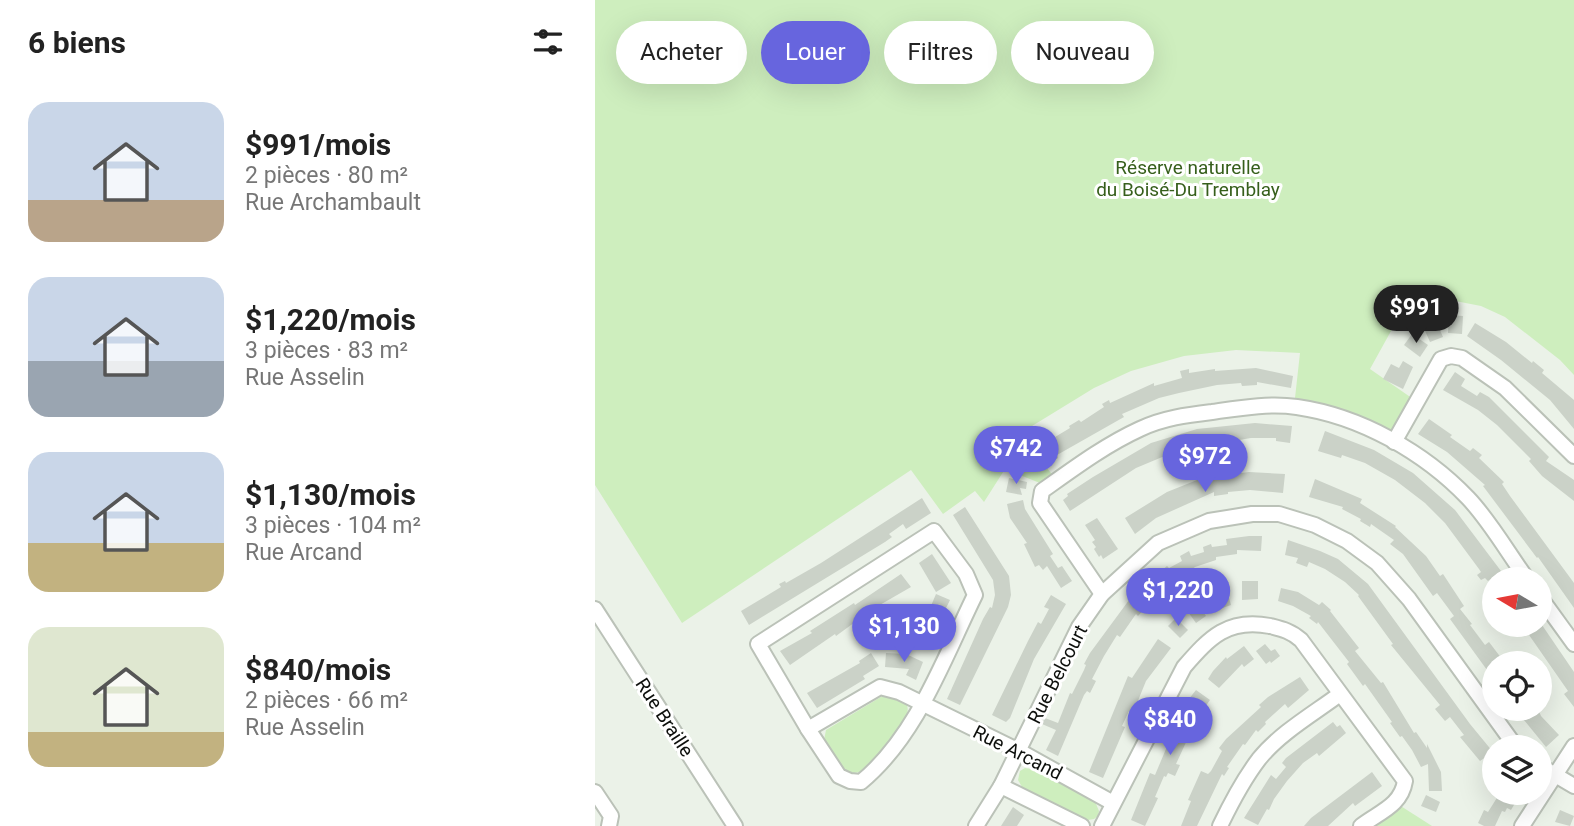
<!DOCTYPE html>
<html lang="fr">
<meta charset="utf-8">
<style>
:root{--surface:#fff;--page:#f2f2f2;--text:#222;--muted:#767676;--accent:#6765de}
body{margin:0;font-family:Roboto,sans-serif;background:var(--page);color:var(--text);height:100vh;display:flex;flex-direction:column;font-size:26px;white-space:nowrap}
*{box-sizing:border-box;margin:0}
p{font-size:23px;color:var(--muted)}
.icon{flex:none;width:38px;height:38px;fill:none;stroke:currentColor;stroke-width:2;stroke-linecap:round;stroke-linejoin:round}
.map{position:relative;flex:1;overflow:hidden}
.panel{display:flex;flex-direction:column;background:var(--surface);width:595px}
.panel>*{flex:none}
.banner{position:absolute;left:21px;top:21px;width:665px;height:63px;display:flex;gap:14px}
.needle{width:46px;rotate:280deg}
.buttons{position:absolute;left:887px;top:567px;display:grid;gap:14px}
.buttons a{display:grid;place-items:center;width:70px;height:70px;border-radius:50%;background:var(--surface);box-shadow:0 7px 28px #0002;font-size:35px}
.price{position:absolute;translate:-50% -60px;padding:0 16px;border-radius:24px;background:var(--accent);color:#fff;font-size:23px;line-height:46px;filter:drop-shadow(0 2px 4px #0008)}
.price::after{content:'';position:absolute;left:50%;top:42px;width:21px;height:16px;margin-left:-10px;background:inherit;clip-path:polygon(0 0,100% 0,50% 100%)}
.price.on{background:#222;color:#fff}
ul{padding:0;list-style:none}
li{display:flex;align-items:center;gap:21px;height:175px;padding:0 28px}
li span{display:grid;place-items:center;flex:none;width:196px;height:140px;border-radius:21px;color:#555}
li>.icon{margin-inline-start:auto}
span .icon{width:84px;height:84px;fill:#fffc;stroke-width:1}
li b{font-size:30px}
h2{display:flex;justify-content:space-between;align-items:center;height:84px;padding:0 28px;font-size:30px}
.pill{padding:0 24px;border-radius:32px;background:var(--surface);box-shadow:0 7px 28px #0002;font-size:24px;line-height:63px}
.pill.on{background:var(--accent);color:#fff}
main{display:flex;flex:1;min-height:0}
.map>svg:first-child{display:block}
.green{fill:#ceeebe}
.building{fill:#cbd2c8}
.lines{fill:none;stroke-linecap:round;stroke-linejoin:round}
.minor-casing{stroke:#bbc2b8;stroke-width:18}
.minor{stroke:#fff;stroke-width:14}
.labels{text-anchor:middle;stroke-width:6;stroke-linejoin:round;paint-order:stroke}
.park-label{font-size:19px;fill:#365f1b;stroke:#fff}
.street-label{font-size:19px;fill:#0d0f0c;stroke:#fff}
</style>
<main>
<section class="panel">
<h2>6 biens<svg class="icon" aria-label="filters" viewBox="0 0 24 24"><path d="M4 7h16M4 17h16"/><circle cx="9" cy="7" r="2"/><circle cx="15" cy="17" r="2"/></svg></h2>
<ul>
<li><span style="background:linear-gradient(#c9d6e8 70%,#b9a48a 0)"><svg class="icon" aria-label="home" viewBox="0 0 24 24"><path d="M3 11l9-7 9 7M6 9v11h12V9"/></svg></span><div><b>$991/mois</b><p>2 pièces · 80 m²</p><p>Rue Archambault</p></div></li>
<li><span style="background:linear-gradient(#c9d6e8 60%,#9aa5b1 0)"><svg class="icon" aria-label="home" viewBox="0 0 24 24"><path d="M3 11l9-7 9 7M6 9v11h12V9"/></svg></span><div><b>$1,220/mois</b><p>3 pièces · 83 m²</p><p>Rue Asselin</p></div></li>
<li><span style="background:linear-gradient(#c9d6e8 65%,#c2b280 0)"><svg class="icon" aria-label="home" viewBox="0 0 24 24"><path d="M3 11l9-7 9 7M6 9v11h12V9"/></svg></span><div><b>$1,130/mois</b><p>3 pièces · 104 m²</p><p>Rue Arcand</p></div></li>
<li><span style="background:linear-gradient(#dfe7d0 75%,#c2b280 0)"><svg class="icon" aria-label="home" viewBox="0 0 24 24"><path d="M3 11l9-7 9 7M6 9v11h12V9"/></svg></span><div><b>$840/mois</b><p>2 pièces · 66 m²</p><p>Rue Asselin</p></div></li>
</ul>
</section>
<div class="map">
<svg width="979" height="826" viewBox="0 0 979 826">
<rect width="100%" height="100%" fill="#ebf2e8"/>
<g class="green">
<path d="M0,0H979V375L965,360L910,317L886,306L850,299L824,307L801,322L775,369L821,401L799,442L699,407L705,353L641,350L589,356L536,371L499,388L424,434L460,478L450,485L410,469L389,502L380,491L348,514L316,470L87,623L0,485Z"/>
<path d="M289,695C336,696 301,736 287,752C281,759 275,768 267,771C263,773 256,774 252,771C242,765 235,749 229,740L231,730Z"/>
<path d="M430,768L448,771L499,799L504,811L503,816L499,819L487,821L430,792L423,780L425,771Z"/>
<path d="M801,803L837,826H766Z"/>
</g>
<g class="building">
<path d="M838,314L848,337L835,342L827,324L834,322L831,317Z"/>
<path d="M854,315L868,316L867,334L853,333Z"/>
<path d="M880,323L911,342L937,363L938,361L949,370L947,373L979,400V429L955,400L906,360L872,336Z"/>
<path d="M817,334L833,345L825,357L809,345Z"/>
<path d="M808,361L818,367L808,389L788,379L796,364L804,368Z"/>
<path d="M661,368L698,376L696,388L662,382V385L647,386L646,383L622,385L584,393L564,398L527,414L529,417L462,455L463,458L458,461L456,459L449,464L440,449L475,428L474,426L484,420L486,422L509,407L507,404L514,400L515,403L559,383V386L587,378L585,371L594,369V373L620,369V371Z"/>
<path d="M860,372L870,379L866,386L882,396L885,392L894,397L954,457L951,461L979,480V501L947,476L934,461L936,459L902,425L883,410L848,390Z"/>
<path d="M834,419L857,435L855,437L875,451L878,448L887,455L884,458L909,482L907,484L915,496L979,583V608L943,557L942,558L888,486L890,485L852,452L823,434Z"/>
<path d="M660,423L697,426L695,443L681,441V438H656L584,450L541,468L475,511L468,500L473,496L472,494L498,477L556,443L602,429Z"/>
<path d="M730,431L779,450L818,473L860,510L906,571L893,581L890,578L886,580L882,575L886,572L884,569L850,523L830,503L800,480L770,463L747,455L746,458L723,451Z"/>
<path d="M654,472L690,474L688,493L655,490L633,492V494L619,496V492L561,518L540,534L530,518L572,492L607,478Z"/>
<path d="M414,478L432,482L431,489L425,488L427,495L411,492Z"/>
<path d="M720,479L767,499L765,503L801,526L800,527L831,556L845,576L848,574L869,606L865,609L877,624L875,625L890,645L894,642L910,663H900V681L855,619L859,616L842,593L838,596L808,554L795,544L799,540L776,524L775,527L765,521L766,519L747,509L748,507L714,497Z"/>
<path d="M327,498L336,513L311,529L308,524L294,534L297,537L290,542L154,625L146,611L186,587L184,584L190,581L191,583L226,563Z"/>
<path d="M428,500L430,509L458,554L455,556L463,568L467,566L477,581L466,588L452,566L448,570L444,565L440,567L429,544L432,543L415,518L412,504Z"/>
<path d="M370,507L414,576L416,595L413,607L365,705L352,699L388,619L395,607L397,608L400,595L398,580L358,515Z"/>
<path d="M502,518L523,549L508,559L506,555L504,557L499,549L501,547L497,542L500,540L490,525Z"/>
<path d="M654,536H667L666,551L642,550V554L621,557V560L600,567L574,586L572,584L543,616L541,614L525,637L522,635L509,656L497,679L501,681L495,693L492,691L489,695L463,756L451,750L461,730L447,724L450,718L463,723L475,693L477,694L489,670L491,665L489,664L495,653L537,596L572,566L574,568L587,561L585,556L594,551L596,556L609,552L608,547L616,544L617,547L632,545L631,539Z"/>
<path d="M693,540L725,551L743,559L773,584L875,724L898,752L885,761L865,737L869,735L855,717L850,721L840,709L845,705L796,645L798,644L763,596L764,595L750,582L730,569L714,562L712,567L701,563L703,558L690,555Z"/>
<path d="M337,554L356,583L341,592L324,563Z"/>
<path d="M306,574L316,587L283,606L284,608L273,616L271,614L241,636L240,634L195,665L185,651L217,633L215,631L259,603L260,605Z"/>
<path d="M647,581H663V599L647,600Z"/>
<path d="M631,587L636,605L619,611L613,593Z"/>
<path d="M686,588L703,592L724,605L727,602L736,610L735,611L764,648L760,651L786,683L788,682L819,733L821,732L832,748V744L846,772L847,791H834L833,764L826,767L817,750L807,736L805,737L795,723L797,722L770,684L768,686L752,664L754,662L723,622L722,624L714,618L716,616L698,606L683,601Z"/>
<path d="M341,594L355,600L349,612L352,613L336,646L322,639Z"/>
<path d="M456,595L471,604L439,659L415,718L411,722L397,715L433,641L443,622L446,624L454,609L449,607Z"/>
<path d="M601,602L611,616L601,623L591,609Z"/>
<path d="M581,618L593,630L585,638L573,626Z"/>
<path d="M927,625H947L979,672V707L969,694L973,691Z"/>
<path d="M563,639L576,648L551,681L538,713L534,711L527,726L530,727L508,778L494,772L533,676L537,678Z"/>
<path d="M670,644L676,651L680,649L685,656L676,663L675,661L671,664L661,651Z"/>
<path d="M649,646L659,659L649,667L647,664L624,688L613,679L618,671L631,657L632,659Z"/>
<path d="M276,653L284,666L268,676L270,679L222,708L212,693L265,663L264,661Z"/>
<path d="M291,653L311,654L328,662L321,680L311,675L314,669L290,667Z"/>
<path d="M705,677L714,690L693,708L690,704L670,722L671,724L663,732L661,730L650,745L648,744L632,767L634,768L629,776L627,774L602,826H586L596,801L593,800L606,771L613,774L616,771L627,751L624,748L631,739L666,707L664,705L673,697Z"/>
<path d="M601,690L615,700L610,707L608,705L593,738L581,764L585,765L580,776L573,773L571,777L569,776L560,797L563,798L550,826L536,820L555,773L560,775L590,704Z"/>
<path d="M920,709H943L946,716L964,735L951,747Z"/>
<path d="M738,722L742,727L745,725L751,733L724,756L722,753L708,763L692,781L679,799L674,810L672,809L663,825L649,818L676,775L681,779L691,767L687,763L691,758Z"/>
<path d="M777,772L787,786L760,806L758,803L733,826H709L716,818Z"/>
<path d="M905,793H926L916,810L912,808L910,812L907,811L900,826H889L883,823L889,810L893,812Z"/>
<path d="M831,795L845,802L841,812L826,806Z"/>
<path d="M418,807L429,815L422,826H406Z"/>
<path d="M965,810L979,816L975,826L960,822Z"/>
</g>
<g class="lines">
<g class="minor-casing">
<g id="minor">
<path d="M799,442L846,359L856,356L867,358L910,388L979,456"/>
<path d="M339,531L371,574L380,595C349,658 322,736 266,782L255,781L244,776L213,729L163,644Z"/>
<path d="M507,594L445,503L447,491C478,469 510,445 545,429C568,418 592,415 617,412C645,408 674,403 702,407C765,416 829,452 873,498C895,521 913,553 932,579"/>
<path d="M945,597L979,644"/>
<path d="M0,609L140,826"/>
<path d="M213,729L285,687L304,692L424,751L518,803"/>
<path d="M945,766L979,786"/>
<path d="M406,786L487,826"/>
<path d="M0,792L16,816L14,826"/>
<path d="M381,826L406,786L484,627L507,594L563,543L614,521L657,514H684L720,525L752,541L782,563L814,599L921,747"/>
<path d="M507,826L589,667C615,637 633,618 675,626C687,629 696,631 706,640L810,781C806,806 784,812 766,826"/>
<path d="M625,826C636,803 648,780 664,759C685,733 718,714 745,694"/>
<path d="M927,826L979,746"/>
</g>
</g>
<use href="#minor" class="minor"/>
</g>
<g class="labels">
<g class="park-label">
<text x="593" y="174">Réserve naturelle<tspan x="593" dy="22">du Boisé-Du Tremblay</tspan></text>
</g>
<g class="street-label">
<text transform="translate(462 674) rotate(-63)" y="7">Rue Belcourt</text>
<text transform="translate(70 717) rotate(57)" y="7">Rue Braille</text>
<text transform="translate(423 752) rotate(27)" y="7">Rue Arcand</text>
</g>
</g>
</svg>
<div class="buttons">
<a><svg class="needle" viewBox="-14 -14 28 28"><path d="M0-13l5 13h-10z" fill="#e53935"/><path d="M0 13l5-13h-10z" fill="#767676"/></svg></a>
<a><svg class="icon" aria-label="locate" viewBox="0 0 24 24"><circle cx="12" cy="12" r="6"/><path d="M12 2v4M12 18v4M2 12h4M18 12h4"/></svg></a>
<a><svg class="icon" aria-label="layers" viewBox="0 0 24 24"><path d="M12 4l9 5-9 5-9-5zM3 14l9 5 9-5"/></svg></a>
</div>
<b class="price on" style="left:821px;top:345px">$991</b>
<b class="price" style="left:421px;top:486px">$742</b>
<b class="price" style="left:610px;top:494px">$972</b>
<b class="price" style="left:583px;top:628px">$1,220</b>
<b class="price" style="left:309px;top:664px">$1,130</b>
<b class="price" style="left:575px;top:757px">$840</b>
<div class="banner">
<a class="pill">Acheter</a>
<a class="pill on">Louer</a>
<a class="pill">Filtres</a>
<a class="pill">Nouveau</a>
</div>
</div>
</main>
